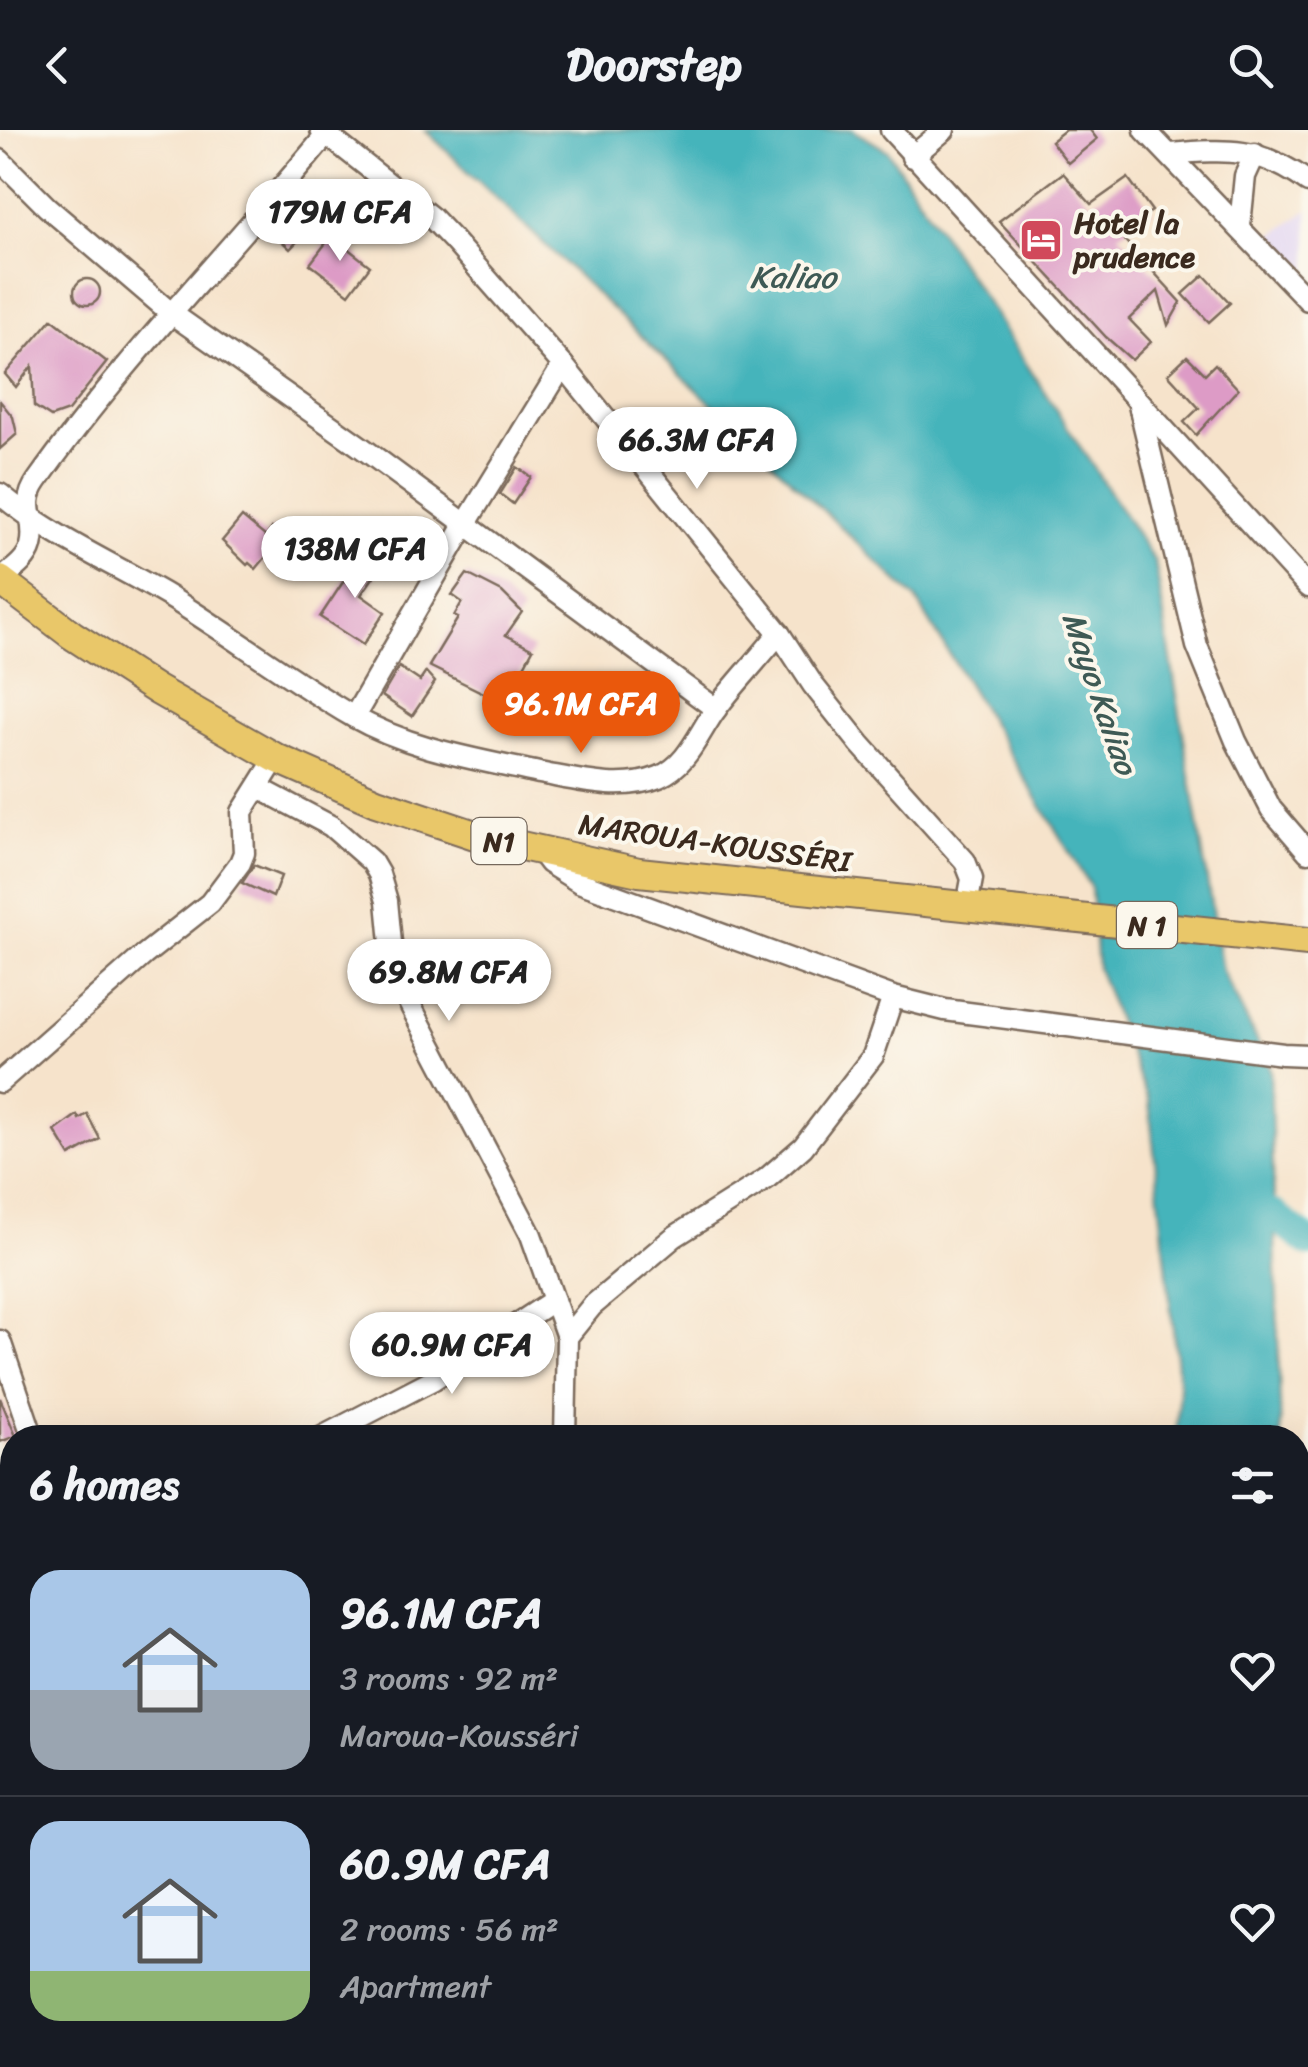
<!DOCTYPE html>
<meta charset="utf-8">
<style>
:root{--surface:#171b24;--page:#20242c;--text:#f1f3f6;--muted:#9ea1a6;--line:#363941;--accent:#ea580c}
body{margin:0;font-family:Sriracha,sans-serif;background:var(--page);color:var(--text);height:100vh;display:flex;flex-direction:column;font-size:38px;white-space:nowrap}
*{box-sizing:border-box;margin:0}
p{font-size:32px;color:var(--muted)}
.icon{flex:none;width:55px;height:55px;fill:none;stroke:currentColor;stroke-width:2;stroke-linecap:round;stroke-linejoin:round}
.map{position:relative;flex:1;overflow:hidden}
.side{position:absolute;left:0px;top:1295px;width:1310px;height:642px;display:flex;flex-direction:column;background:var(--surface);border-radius:40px 40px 0 0;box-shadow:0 10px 40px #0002}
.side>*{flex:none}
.price{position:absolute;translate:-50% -85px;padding:0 22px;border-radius:35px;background:#fff;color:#222;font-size:32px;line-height:65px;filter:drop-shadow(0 2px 5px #0008)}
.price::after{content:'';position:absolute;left:50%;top:60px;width:30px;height:22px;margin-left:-15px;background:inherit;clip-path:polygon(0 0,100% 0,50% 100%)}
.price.current{background:var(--accent);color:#fff}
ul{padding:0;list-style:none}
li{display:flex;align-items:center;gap:30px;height:250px;padding:0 30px}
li+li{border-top:2px solid var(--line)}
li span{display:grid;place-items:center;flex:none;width:280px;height:200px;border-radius:30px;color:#555}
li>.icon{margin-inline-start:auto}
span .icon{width:120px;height:120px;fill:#fffc;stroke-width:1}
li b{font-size:42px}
h2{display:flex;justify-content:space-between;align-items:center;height:120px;padding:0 30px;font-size:42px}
header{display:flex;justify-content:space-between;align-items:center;height:130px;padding:0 30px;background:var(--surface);font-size:45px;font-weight:700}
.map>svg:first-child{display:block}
.built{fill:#e1d4f4}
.water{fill:#44b4bb;stroke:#406f6c;stroke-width:2.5}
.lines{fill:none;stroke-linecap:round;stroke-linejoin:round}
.river{stroke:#44b4bb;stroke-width:30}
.building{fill:#dd9bc6}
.minor-casing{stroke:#7c6b5b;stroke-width:25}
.highway-casing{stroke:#7c6b5b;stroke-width:32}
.minor{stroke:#fff;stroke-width:20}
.highway{stroke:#e9c769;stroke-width:28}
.labels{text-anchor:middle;stroke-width:8;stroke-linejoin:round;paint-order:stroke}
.shield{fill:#fbf7ec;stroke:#75685c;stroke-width:2.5}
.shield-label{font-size:28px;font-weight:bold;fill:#3b2a1e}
.poi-label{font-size:30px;font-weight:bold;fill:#3b2a1e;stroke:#fbf7ec;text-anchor:start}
.street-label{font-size:30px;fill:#3b2a1e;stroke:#fbf7ec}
.water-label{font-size:32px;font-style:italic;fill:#3e5a55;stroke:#fbf7ec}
</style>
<header><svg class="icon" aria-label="back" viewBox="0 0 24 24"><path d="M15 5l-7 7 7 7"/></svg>Doorstep<svg class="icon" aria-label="search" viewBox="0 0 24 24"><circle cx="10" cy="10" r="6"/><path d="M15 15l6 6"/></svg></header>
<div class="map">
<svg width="1308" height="1937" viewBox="0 0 1308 1937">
<rect width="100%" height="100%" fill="#fbf7ec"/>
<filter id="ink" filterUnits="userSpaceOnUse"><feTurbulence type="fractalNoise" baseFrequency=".01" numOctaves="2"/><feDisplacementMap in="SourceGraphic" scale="20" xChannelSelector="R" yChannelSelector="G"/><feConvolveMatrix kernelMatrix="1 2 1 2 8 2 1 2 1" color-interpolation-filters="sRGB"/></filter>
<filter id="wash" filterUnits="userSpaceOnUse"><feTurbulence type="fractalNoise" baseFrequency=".0048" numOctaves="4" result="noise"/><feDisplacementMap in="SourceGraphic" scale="40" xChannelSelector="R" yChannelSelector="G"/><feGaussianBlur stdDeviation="2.25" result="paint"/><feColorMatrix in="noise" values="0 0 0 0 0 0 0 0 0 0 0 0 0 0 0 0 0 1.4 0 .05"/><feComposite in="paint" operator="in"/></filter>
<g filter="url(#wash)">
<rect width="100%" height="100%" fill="#f6e3cb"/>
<path class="built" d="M1308,80V144L1272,106Z"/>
<g class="water">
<path d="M425,0H853L888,21L1155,432L1222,841L1270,936L1281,1307H1176L1179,1256L1149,973L1097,838L1091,758L916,469Z"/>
<path d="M1123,1925H1226L1225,1937H1122Z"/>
</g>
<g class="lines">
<path class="river" d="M1274,1085L1308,1112"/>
</g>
<g id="blocks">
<g class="building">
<path d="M1065,0H1090L1097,9L1068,33L1051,11Z"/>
<path d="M1063,43L1091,74L1128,48L1152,81L1119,104L1181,172L1168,195L1158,161L1129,189L1151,212L1132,230L1106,207L999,91Z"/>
<path d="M299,68L320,87L290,119L270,100Z"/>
<path d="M335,101L345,110L342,114L370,136L349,164L310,134Z"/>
<path d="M1204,145L1230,173L1209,192L1183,164Z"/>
<circle cx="87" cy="162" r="13"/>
<path d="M52,189L107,232L68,281L51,287L34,276L32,236L16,257L5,244Z"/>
<path d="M1187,226L1205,244L1215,234L1238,259L1196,305L1184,292L1199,278L1168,244Z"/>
<path d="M0,271L13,287L17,304L0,319Z"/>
<path d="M517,337L531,347L513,374L500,364Z"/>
<path d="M242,387L266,407L272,398L283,406L256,439L249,433L247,435L222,411Z"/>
<path d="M359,420L382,435L361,465L385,482L363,515L320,487L353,437L349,434Z"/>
<path d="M467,444L502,462L522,482L506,505L533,519L504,573L429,536L458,488L454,486L462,472L452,465Z"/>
<path d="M399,537L420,551L426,542L435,552L412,586L382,566Z"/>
<path d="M254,735L281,746L273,767L242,753Z"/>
<path d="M87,984L100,1009L70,1026L55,1001L77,985L79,989Z"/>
<path d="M0,1268L16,1306L0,1312Z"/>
</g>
</g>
</g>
<g filter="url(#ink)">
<use href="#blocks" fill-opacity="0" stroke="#7c6b5b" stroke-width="2.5"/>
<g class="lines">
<g class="minor-casing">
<g id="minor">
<path d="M321,0L431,87L452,109L563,235L779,503L813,555L860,614L965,731L972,749L967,776"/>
<path d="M891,0L1308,457"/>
<path d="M1145,0L1308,170"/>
<path d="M1171,24C1227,19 1261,17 1308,52"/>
<path d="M912,27L944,0"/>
<path d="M0,30L47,77L171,183L361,317L716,579"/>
<path d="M1240,95L1245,46L1255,24"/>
<path d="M1139,275L1197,516L1236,611L1271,679L1308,722"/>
<path d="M0,364C50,406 112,433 168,466C230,504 289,549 352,586C410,619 475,629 539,643C578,650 621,662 659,647C688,635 699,602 716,579C735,553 759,529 779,503"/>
<path d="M0,450C11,441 27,431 31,416C38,390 19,377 37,351C124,228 231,121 326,5"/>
<path d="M354,587L465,395L563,235"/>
<path d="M259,658L331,696L372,732L379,744L387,771L391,813L405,865L531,1105L567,1207"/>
<path d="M540,721L549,733L579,752L893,867L945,880L1283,924L1308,925"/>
<path d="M0,952L144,825L210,773L240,733L244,723L242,682L276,628"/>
<path d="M0,1211L33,1308"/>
<path d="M320,1308L434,1249L554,1170"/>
<path d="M565,1308L567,1207L592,1176L674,1107L766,1049L803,1017L873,926L893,867"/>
<path d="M0,1392L12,1388"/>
<path d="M0,1521L12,1520"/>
<path d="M0,1539L12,1563"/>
<path d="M0,1688L12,1685"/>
<path d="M676,1925L678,1937"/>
</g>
</g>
<g class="highway-casing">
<path id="highway" d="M0,450L72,505L157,560L276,628L376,672L481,707L639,742L1308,812"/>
</g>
<use href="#minor" class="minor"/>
<use href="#highway" class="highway"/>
</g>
</g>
<defs>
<g id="hotel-square" transform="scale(2.25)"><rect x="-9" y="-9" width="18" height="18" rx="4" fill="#d1495b" stroke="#fbf7ec"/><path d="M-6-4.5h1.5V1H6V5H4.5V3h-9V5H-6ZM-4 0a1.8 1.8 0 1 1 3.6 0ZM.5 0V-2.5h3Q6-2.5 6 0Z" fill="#fff"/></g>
</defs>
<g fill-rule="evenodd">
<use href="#hotel-square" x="1041" y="110"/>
</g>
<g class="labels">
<g class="shield">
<rect x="471.5" y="688" width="55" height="46" rx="8"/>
<rect x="1117" y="772" width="60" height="46" rx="8"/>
</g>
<g class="shield-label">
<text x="499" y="721">N1</text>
<text x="1147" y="805">N 1</text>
</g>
<g class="poi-label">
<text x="1074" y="103">Hotel la<tspan x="1074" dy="34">prudence</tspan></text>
</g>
<g class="street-label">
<text transform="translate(715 713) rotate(8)" y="10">MAROUA-KOUSSÉRI</text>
</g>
<g class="water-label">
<text x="793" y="158">Kaliao</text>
<text transform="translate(1100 563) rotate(71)" y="11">Mayo Kaliao</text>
</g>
</g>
</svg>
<b class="price" style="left:340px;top:134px">179M CFA</b>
<b class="price" style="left:697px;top:362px">66.3M CFA</b>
<b class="price" style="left:355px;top:471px">138M CFA</b>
<b class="price current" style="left:581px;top:626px">96.1M CFA</b>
<b class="price" style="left:449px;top:894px">69.8M CFA</b>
<b class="price" style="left:452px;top:1267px">60.9M CFA</b>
<section class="side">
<h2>6 homes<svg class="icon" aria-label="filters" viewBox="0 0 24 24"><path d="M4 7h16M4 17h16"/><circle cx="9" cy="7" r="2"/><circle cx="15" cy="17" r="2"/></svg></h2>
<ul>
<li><span style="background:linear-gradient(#a9c7e8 60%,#9aa5b1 0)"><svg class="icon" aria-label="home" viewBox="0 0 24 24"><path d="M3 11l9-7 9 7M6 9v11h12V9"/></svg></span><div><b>96.1M CFA</b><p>3 rooms · 92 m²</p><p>Maroua-Kousséri</p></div><svg class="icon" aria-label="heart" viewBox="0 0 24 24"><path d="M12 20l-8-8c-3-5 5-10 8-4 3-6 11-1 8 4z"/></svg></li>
<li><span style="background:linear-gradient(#a9c7e8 75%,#8fb573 0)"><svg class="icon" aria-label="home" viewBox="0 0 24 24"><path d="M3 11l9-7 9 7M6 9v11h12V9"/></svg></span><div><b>60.9M CFA</b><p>2 rooms · 56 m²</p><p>Apartment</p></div><svg class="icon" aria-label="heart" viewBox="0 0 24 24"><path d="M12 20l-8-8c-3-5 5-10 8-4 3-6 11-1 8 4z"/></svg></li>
</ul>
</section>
</div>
